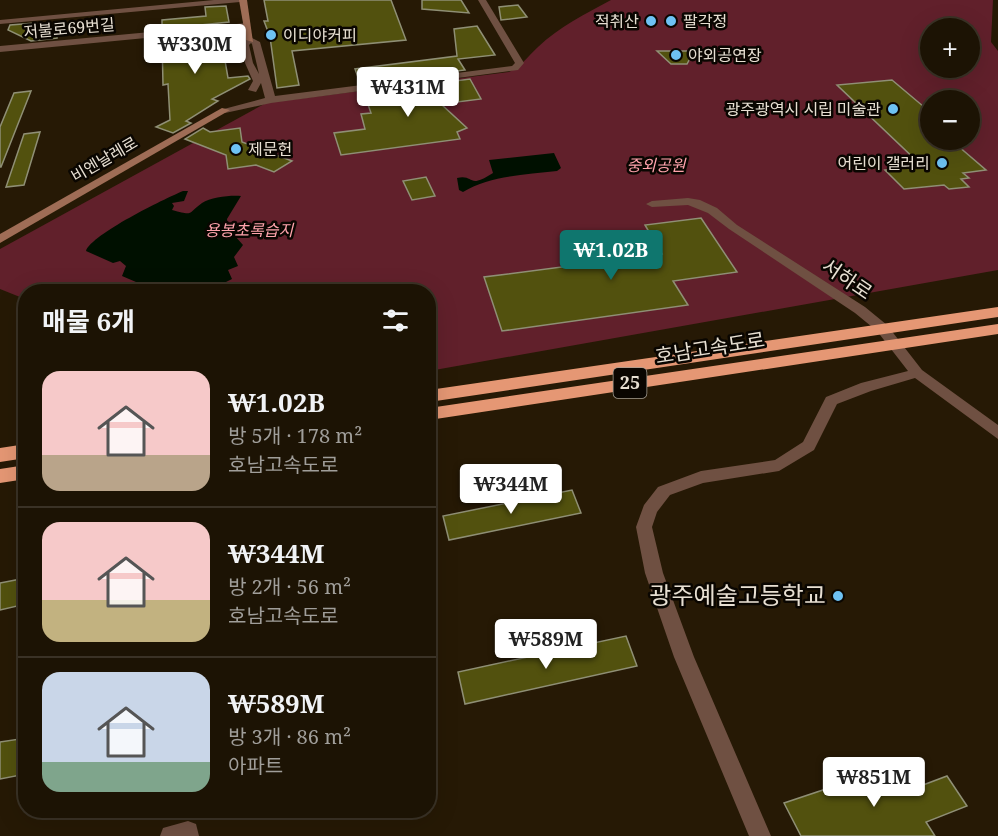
<!DOCTYPE html>
<html lang="ko">
<meta charset="utf-8">
<style>
:root{--surface:#1c1304;--page:#292013;--text:#f1f3f6;--muted:#a09e9a;--line:#3a3226;--accent:#0f766e}
body{margin:0;font-family:"Noto Serif","Noto Sans KR",serif;background:var(--page);color:var(--text);height:100vh;display:flex;flex-direction:column;font-size:22px;white-space:nowrap}
*{box-sizing:border-box;margin:0}
p{font-size:20px;color:var(--muted)}
.icon{flex:none;width:33px;height:33px;fill:none;stroke:currentColor;stroke-width:2;stroke-linecap:round;stroke-linejoin:round}
.map{position:relative;flex:1;overflow:hidden}
.sheet{position:absolute;left:18px;top:284px;width:418px;height:534px;display:flex;flex-direction:column;background:var(--surface);border-radius:24px;box-shadow:0 6px 24px #0002,0 0 0 2px var(--line)}
.sheet>*{flex:none}
.buttons{position:absolute;left:920px;top:18px;display:grid;gap:12px}
.buttons a{display:grid;place-items:center;width:60px;height:60px;border-radius:50%;background:var(--surface);box-shadow:0 6px 24px #0002,0 0 0 2px var(--line);font-size:30px}
.price{position:absolute;translate:-50% -51px;padding:0 14px;border-radius:6px;background:#fff;color:#222;font-size:20px;line-height:39px;filter:drop-shadow(0 2px 3px #0008)}
.price::after{content:'';position:absolute;left:50%;top:36px;width:18px;height:14px;margin-left:-9px;background:inherit;clip-path:polygon(0 0,100% 0,50% 100%)}
.price.active{background:var(--accent);color:#fff}
ul{padding:0;list-style:none}
li{display:flex;align-items:center;gap:18px;height:150px;padding:0 24px}
li+li{border-top:2px solid var(--line)}
li span{display:grid;place-items:center;flex:none;width:168px;height:120px;border-radius:18px;color:#555}
li>.icon{margin-inline-start:auto}
span .icon{width:72px;height:72px;fill:#fffc;stroke-width:1}
li b{font-size:26px}
h2{display:flex;justify-content:space-between;align-items:center;height:72px;padding:0 24px;font-size:26px}
.map>svg:first-child{display:block}
.green{fill:#61202b;fill-rule:evenodd}
.water{fill:#001000}
.building{fill:#52510e;stroke:#8f8f75;stroke-width:1.5}
.lines{fill:none;stroke-linecap:round;stroke-linejoin:round}
.street{fill:#6f5042;fill-rule:evenodd}
.secondary{fill:#9f6d56;fill-rule:evenodd}
.highway{fill:#e59774;fill-rule:evenodd}
.poi-dot{fill:#6ec2f3;stroke:#0a0601;stroke-width:2}
.labels{text-anchor:middle;stroke-width:5;stroke-linejoin:round;paint-order:stroke}
.far-poi-label{font-size:16px;fill:#e7dfd2;stroke:#0a0601;text-anchor:start}
.far-street-label{font-size:16px;fill:#e7dfd2;stroke:#0a0601}
.far-park-label{font-size:16px;font-style:italic;fill:#ffa3ac;stroke:#0a0601}
.shield{fill:#0a0601;stroke:#a59e93;stroke-width:1.5}
.shield-label{font-size:18px;font-weight:bold;fill:#e7dfd2}
.street-label{font-size:20px;fill:#e7dfd2;stroke:#0a0601}
.near-poi-label{font-size:24px;fill:#e7dfd2;stroke:#0a0601;text-anchor:end}
</style>
<div class="map">
<svg width="998" height="836" viewBox="0 0 998 836">
<rect width="100%" height="100%" fill="#261905"/>
<path class="green" d="M611,0H993L991,42L998,51V270L429,371V291H26L25,299L0,289V249L266,103L509,72C522,66 527,57 538,47C559,27 585,14 611,0ZM930,28H969V68H930ZM930,100H969V140H930Z"/>
<g class="water">
<path d="M554,153L561,168L557,171C525,175 491,175 463,192L459,190L457,178C475,174 467,190 493,173L489,160Z"/>
<path d="M183,191H188L184,201L172,203L174,206L172,210C194,216 187,214 202,203C211,197 231,195 241,196L227,219L228,228L243,245L234,257L238,266L228,270L232,279L226,282L228,285L219,291H167L163,288H151L150,283L136,282L122,276L126,266L120,261L113,263L86,251C92,234 164,199 183,191Z"/>
</g>
<g class="building">
<path d="M264,0H391L406,40L292,51L299,85L277,88L270,37L264,21H268Z"/>
<path d="M422,0H461L469,13L422,9Z"/>
<path d="M518,5L527,17L501,20L499,7Z"/>
<path d="M226,6L229,22L162,29V20L206,16L205,7Z"/>
<path d="M36,23L49,29L57,26V38L31,41L8,30L10,25Z"/>
<path d="M477,26L495,55L458,59L465,70L360,83L355,69L457,56L454,29Z"/>
<path d="M231,32L233,48L223,49L228,78L248,76L250,79L212,99L218,101L186,121L191,123L173,133L156,127L170,120L168,84L163,85L162,39Z"/>
<path d="M657,51H694L687,64H671Z"/>
<path d="M470,79L481,99L441,104L467,128L457,132L460,139L341,155L334,133L365,129L361,114L371,113L364,93Z"/>
<path d="M892,80L930,112V140H951L986,170L963,173L969,178L961,179L969,187L949,189L944,185L904,189L885,170L922,166L837,85Z"/>
<path d="M31,91L1,167H0V127L14,93Z"/>
<path d="M203,128L210,132L240,128L242,142L292,161L274,172L256,165L228,169L226,155L185,139Z"/>
<path d="M40,132L24,185L6,187L24,134Z"/>
<path d="M426,177L435,196L412,200L403,181Z"/>
<path d="M701,218L737,272L673,281L688,305L502,331L484,277L662,254L645,225Z"/>
<path d="M572,490L581,513L449,540L443,516Z"/>
<path d="M26,578V604L0,610V583Z"/>
<path d="M626,636L637,666L465,704L458,672Z"/>
<path d="M26,738V774L0,779V742Z"/>
<path d="M880,771L884,776L895,772L907,791L947,776L967,806L926,822L935,836H801L784,803Z"/>
</g>
<g class="lines">
<g class="street">
<path d="M214,0H244L240,2L0,24V20Z"/>
<path d="M478,0H486L524,63L518,70L271,103L225,113L220,110L265,98L261,83L256,92L248,90L253,81L245,63L241,44L250,37L260,42L275,96L512,66L515,63ZM251,43L252,44L259,74L253,63L249,45Z"/>
<path d="M247,23L250,24V28L0,52V46Z"/>
<path d="M688,198L700,200L717,208L737,225L865,307L887,325L922,370L998,425V439L915,378L871,391L837,404L814,450L779,471L703,483L670,495L657,512L652,527L663,573L694,657L771,836H749L674,657L645,573L636,527L644,505L658,487L701,471L775,460L803,442L826,397L861,383L908,371L877,331L855,313L729,229L708,213L688,205L652,207L646,204L652,201Z"/>
<path d="M188,821L196,824L199,836H160L163,828Z"/>
</g>
<g class="secondary">
<path d="M239,0H247L253,42L246,40Z"/>
<path d="M222,108L230,110L0,243V234Z"/>
</g>
<g class="highway">
<path d="M998,307V317L429,402V390Z"/>
<path d="M998,324V334L429,420V408Z"/>
<path d="M26,444V458L0,462V448Z"/>
<path d="M26,465V479L0,483V469Z"/>
</g>
</g>
<g class="poi-dot">
<circle cx="651" cy="21" r="6"/>
<circle cx="671" cy="21" r="6"/>
<circle cx="271" cy="35" r="6"/>
<circle cx="676" cy="55" r="6"/>
<circle cx="893" cy="109" r="6"/>
<circle cx="236" cy="149" r="6"/>
<circle cx="942" cy="163" r="6"/>
<circle cx="838" cy="596" r="6"/>
</g>
<g class="labels">
<g class="far-poi-label">
<text x="639" y="27" text-anchor="end">적취산</text>
<text x="683" y="27">팔각정</text>
<text x="283" y="41">이디야커피</text>
<text x="688" y="61">야외공연장</text>
<text x="881" y="115" text-anchor="end">광주광역시 시립 미술관</text>
<text x="248" y="155">제문헌</text>
<text x="930" y="169" text-anchor="end">어린이 갤러리</text>
</g>
<g class="far-street-label">
<text transform="translate(69 28) rotate(-5)" y="6">저불로69번길</text>
<text transform="translate(104 159) rotate(-30)" y="6">비엔날레로</text>
</g>
<g class="far-park-label">
<text x="656" y="171">중외공원</text>
<text x="249" y="236">용봉초록습지</text>
</g>
<rect class="shield" x="613.5" y="368" width="33" height="30" rx="4.5"/>
<g class="shield-label">
<text x="630" y="389">25</text>
</g>
<g class="street-label">
<text transform="translate(847 279) rotate(34)" y="7">서하로</text>
<text transform="translate(710 348) rotate(-9)" y="7">호남고속도로</text>
</g>
<g class="near-poi-label">
<text x="826" y="604">광주예술고등학교</text>
</g>
</g>
</svg>
<div class="buttons">
<a>+</a>
<a>−</a>
</div>
<b class="price" style="left:195px;top:75px">₩330M</b>
<b class="price" style="left:408px;top:118px">₩431M</b>
<b class="price active" style="left:611px;top:281px">₩1.02B</b>
<b class="price" style="left:511px;top:515px">₩344M</b>
<b class="price" style="left:546px;top:670px">₩589M</b>
<b class="price" style="left:874px;top:808px">₩851M</b>
<section class="sheet">
<h2>매물 6개<svg class="icon" aria-label="filters" viewBox="0 0 24 24"><path d="M4 7h16M4 17h16"/><circle cx="9" cy="7" r="2"/><circle cx="15" cy="17" r="2"/></svg></h2>
<ul>
<li><span style="background:linear-gradient(#f6c9c9 70%,#b9a48a 0)"><svg class="icon" aria-label="home" viewBox="0 0 24 24"><path d="M3 11l9-7 9 7M6 9v11h12V9"/></svg></span><div><b>₩1.02B</b><p>방 5개 · 178 m²</p><p>호남고속도로</p></div></li>
<li><span style="background:linear-gradient(#f6c9c9 65%,#c2b280 0)"><svg class="icon" aria-label="home" viewBox="0 0 24 24"><path d="M3 11l9-7 9 7M6 9v11h12V9"/></svg></span><div><b>₩344M</b><p>방 2개 · 56 m²</p><p>호남고속도로</p></div></li>
<li><span style="background:linear-gradient(#c9d6e8 75%,#7fa58c 0)"><svg class="icon" aria-label="home" viewBox="0 0 24 24"><path d="M3 11l9-7 9 7M6 9v11h12V9"/></svg></span><div><b>₩589M</b><p>방 3개 · 86 m²</p><p>아파트</p></div></li>
</ul>
</section>
</div>
